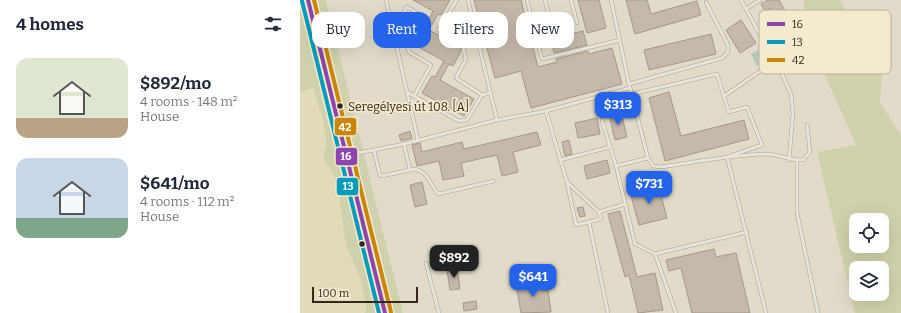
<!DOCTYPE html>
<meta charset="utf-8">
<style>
:root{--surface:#fff;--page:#f6f6f7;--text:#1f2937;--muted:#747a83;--accent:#2563eb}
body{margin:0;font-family:Bitter,serif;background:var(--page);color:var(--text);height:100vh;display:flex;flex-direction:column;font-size:15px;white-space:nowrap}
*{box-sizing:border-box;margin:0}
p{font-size:13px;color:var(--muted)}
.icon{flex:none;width:22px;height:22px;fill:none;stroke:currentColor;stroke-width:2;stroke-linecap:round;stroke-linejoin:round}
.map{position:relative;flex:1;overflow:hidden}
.drawer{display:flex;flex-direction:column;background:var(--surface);width:300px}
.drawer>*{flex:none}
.top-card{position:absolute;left:12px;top:12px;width:380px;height:36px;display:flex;gap:8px}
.buttons{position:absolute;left:549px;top:213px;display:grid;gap:8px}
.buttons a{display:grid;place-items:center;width:40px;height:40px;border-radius:8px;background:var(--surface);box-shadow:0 4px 16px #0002;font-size:20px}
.scale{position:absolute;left:12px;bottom:10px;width:106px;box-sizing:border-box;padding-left:4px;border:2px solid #34281c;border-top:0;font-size:11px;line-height:14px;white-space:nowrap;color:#34281c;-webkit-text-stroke:3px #f4eace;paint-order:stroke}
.price{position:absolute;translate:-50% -34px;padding:0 9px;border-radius:8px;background:var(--accent);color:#fff;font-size:13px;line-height:26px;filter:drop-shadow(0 1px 2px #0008)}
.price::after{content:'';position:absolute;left:50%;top:24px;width:12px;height:9px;margin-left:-6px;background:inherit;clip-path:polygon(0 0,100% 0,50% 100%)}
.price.active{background:#222;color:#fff}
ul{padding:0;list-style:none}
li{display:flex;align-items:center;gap:12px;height:100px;padding:0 16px}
li span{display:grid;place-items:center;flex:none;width:112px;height:80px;border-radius:12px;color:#555}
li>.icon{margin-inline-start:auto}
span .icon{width:48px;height:48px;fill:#fffc;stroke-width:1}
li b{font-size:17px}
h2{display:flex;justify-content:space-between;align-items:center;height:48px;padding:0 16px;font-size:17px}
.pill{padding:0 14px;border-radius:12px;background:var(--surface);box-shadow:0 4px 16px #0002;font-size:14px;line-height:36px}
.pill.active{background:var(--accent);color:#fff}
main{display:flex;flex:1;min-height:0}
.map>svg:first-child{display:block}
.farmland{fill:#e1dbba}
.green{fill:#d0d1ac;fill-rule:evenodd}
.water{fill:#b5c7bd}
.building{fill:#c5b9ab;stroke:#a1978a}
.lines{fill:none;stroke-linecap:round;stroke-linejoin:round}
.lane-casing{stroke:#a7a093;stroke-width:4}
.primary-casing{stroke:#8c857a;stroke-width:11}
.lane{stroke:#eae5db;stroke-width:3}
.primary{stroke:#e1dccd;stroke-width:10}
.bus-1-casing{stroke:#f4eace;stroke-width:7}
.bus-2-casing{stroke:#f4eace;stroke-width:7}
.bus-3-casing{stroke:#f4eace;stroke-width:7}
.bus-1{stroke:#8e44ad;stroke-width:4}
.bus-2{stroke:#059cbc;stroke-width:4}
.bus-3{stroke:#c68607;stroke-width:4}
.bus-dot{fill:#34281c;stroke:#f4eace;stroke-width:1.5}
.labels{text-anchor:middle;stroke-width:3.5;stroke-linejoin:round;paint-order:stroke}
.bus-label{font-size:12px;fill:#34281c;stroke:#f4eace;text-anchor:start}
.key{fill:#f4eace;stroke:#bab099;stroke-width:1}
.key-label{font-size:11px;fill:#34281c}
.line-badge{stroke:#f4eace;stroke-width:1.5}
.badge-label{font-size:11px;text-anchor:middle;font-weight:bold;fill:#fff}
</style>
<main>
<section class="drawer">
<h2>4 homes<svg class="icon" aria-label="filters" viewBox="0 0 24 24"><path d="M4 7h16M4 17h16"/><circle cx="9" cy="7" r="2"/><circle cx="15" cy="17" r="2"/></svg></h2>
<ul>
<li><span style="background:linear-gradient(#dfe7d0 75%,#b9a48a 0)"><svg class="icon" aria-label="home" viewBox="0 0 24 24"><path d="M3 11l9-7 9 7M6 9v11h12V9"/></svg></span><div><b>$892/mo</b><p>4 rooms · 148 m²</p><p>House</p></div></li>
<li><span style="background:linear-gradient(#c9d6e8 75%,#7fa58c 0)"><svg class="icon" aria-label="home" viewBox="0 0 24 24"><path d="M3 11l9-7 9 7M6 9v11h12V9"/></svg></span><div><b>$641/mo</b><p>4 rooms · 112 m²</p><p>House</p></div></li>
</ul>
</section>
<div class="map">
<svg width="601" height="313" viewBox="0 0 601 313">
<rect width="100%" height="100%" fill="#e2dbca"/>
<path class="farmland" d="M13,88L23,120L26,141L24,159L37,180L46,246L61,280L66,306L65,313H0V92Z"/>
<g class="green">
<path d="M0,0H26L103,313H65L66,306L61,280L46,246L37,180L24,159L26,141L23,120L13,88L0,92Z"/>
<path d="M503,0H540L582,73L580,103L601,135V313H555L517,152L556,145L512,47ZM556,220H582V246H556ZM556,268H582V294H556Z"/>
</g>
<path class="water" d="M460,49L466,62L457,66L451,54Z"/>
<g class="building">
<path d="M113,0H150L141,15L138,14L129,30L160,47L161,51L153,66L149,64L140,80L174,99L164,116L122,93L132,76L135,77L144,61L111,43L121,25L125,27L133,11Z"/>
<path d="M174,0H221L238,67L257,62L256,59L288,51L289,54L312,48L322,84L231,108L221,71L195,78Z"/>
<path d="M278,0H299L306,28L287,33Z"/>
<path d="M326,0H347L351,14L397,1L401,15L335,34Z"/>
<path d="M468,0H479L488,16L477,22L470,8L465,11L461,4Z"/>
<path d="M441,20L456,43L440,53L426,30Z"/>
<path d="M283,31L287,45L254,53L251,39Z"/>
<path d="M411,34L416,54L349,70L344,50Z"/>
<path d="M369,92L381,136L444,120L449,139L365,161L349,98Z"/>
<path d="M321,112L327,137L315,140L309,115Z"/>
<path d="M297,118L300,134L278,138L275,123Z"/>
<path d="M110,131L112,138L101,141L99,135Z"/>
<path d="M237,132L241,145L213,152L218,172L202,176L197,155L161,163L164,176L143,180L139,161L117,166L112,145L120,143L122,152L162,142L164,149Z"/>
<path d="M269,140L272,154L265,156L262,142Z"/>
<path d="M307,160L310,173L287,179L284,166Z"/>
<path d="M122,182L127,204L115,207L110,185Z"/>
<path d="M358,184L367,218L339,225L330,192Z"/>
<path d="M283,207L285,216L280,217L277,208Z"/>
<path d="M320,211L337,277L355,273L363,310L338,313L329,275L325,277L308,214Z"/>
<path d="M414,249L416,257L436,253L450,313H392L381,268L369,271L366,260Z"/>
<path d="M157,268L160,289L150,290L147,270Z"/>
<path d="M240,280L241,291L248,290L251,312L221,313L216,284Z"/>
<path d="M176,301L177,309L164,311L163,303Z"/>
</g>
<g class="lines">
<g class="lane-casing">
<g id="lane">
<path d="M86,0L118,140"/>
<path d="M157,0L138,30L162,43L166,59L156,78L182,95"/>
<path d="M168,0L197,120"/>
<path d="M227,0L242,59L320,40"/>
<path d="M245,0L253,31"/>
<path d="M271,0L277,23"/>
<path d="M311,0L330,88L348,158L353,166L361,167C396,162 431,155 466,154C479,154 489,161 503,160L510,152L507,125"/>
<path d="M441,0L483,76L491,94L493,113L489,160"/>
<path d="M446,9L460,0"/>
<path d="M91,21L101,18L107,7L119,14L106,37L109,52L131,65L114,96"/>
<path d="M329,84L422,58L428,52V45L406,2"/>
<path d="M107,92L159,121L167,120L182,95L190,93"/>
<path d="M332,94L417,74L429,112L447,107L462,145L427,157L466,313"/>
<path d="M424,96L475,61"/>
<path d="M246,111L267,182L276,225L289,222L308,313"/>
<path d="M302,120L316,166L335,244L355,254L447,232"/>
<path d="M104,144L197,120L246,111L330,88"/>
<path d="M48,155L104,144L110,170L82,176L80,175L74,151"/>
<path d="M260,160L310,147"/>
<path d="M497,160V213L518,313"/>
<path d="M316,166L348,158"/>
<path d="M110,170L116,169L125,174L138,194L194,181"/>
<path d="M267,182L299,212L325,204"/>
<path d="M289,222L301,219L299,212"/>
<path d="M355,254L376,313"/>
<path d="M126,263L139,313"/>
</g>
</g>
<g class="primary-casing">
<path id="primary" d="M8,0L85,313"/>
</g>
<use href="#lane" class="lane"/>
<use href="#primary" class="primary"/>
<g class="bus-1-casing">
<path id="bus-1" d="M8,0L85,313"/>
</g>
<g class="bus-2-casing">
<path id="bus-2" d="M2,1L79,313"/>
</g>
<g class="bus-3-casing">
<path id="bus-3" d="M14,0L91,312"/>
</g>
<use href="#bus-1" class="bus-1"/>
<use href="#bus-2" class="bus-2"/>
<use href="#bus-3" class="bus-3"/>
</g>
<g class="bus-dot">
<circle cx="40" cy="106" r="3.5"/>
<circle cx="62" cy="244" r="3.5"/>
</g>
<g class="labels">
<g class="bus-label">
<text x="48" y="111">Seregélyesi út 108. [A]</text>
</g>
</g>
<rect x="459" y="10" width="132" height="64" rx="6" class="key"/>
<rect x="467" y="22" width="18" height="4" fill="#8e44ad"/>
<rect x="467" y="40" width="18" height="4" fill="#059cbc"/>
<rect x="467" y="58" width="18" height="4" fill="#c68607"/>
<g class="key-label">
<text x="492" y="28">16</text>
<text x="492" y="46">13</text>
<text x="492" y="64">42</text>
</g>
<g class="line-badge">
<rect x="34" y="117" width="23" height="19" rx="4" fill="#c68607"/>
<rect x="35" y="147" width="23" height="19" rx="4" fill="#8e44ad"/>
<rect x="36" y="177" width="23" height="19" rx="4" fill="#059cbc"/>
</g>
<g class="badge-label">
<text x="45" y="131">42</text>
<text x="46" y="160">16</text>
<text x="48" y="190">13</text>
</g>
</svg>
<div class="buttons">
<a><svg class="icon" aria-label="locate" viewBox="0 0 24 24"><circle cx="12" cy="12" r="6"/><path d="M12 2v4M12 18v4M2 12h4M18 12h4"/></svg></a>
<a><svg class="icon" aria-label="layers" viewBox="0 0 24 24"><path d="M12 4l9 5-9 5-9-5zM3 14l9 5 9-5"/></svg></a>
</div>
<div class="scale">100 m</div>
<b class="price" style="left:318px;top:126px">$313</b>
<b class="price" style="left:349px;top:205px">$731</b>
<b class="price active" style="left:154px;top:279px">$892</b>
<b class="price" style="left:233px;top:298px">$641</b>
<div class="top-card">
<a class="pill">Buy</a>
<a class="pill active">Rent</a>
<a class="pill">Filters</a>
<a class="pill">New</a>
</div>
</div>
</main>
